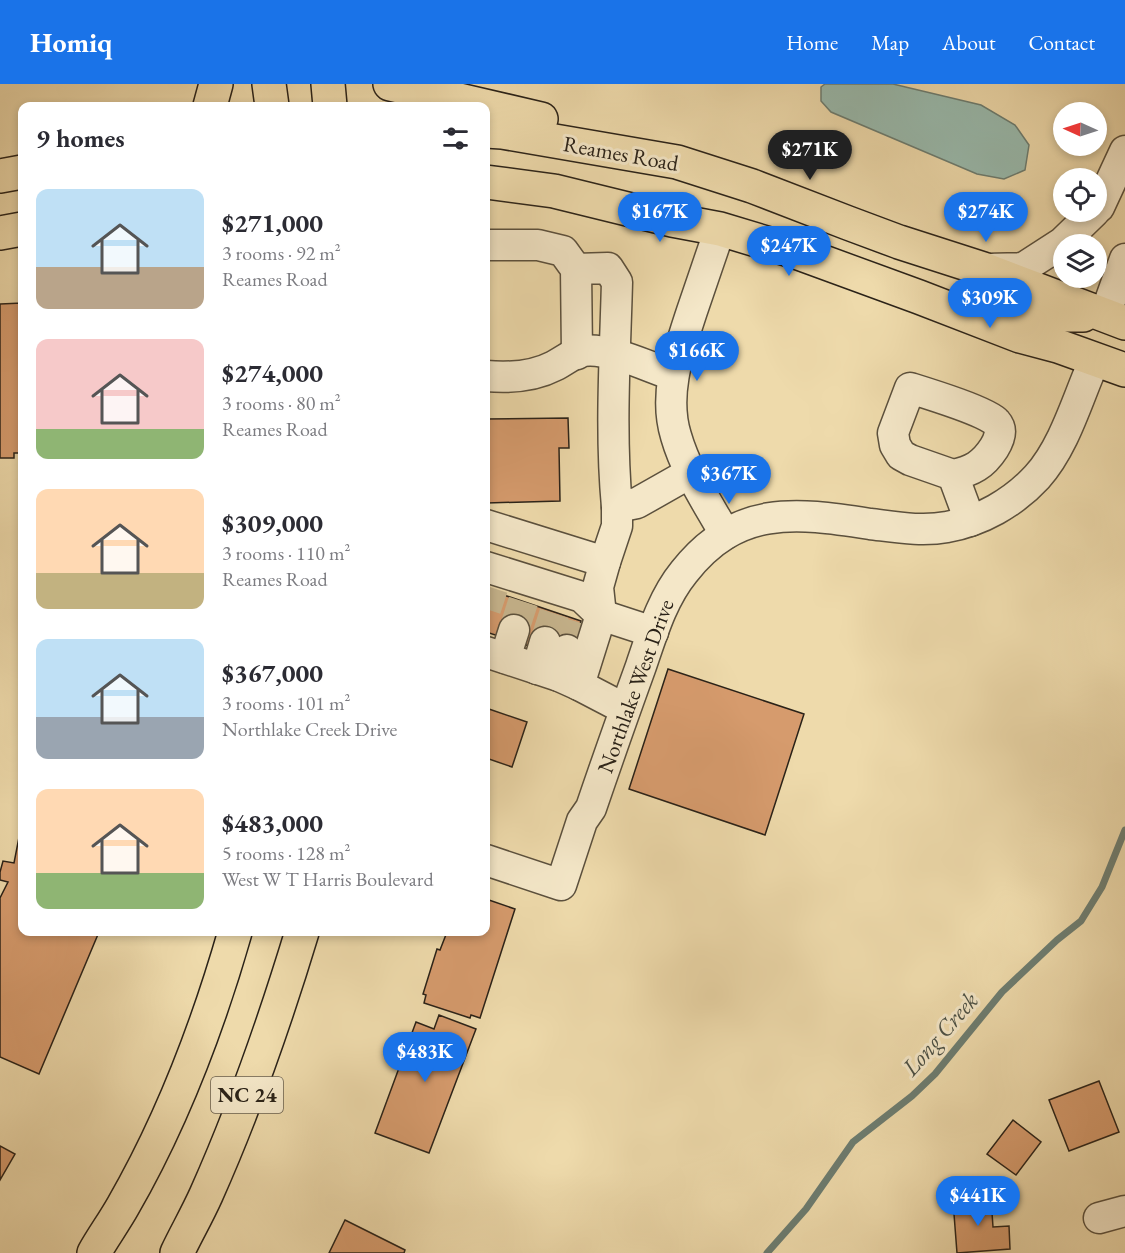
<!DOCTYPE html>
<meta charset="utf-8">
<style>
:root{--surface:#fff;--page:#f2f2f3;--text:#2b2b33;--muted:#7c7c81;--accent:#1a73e8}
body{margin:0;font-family:"EB Garamond",serif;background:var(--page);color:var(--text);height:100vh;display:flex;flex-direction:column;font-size:22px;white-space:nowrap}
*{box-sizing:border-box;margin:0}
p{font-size:20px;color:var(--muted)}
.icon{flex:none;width:33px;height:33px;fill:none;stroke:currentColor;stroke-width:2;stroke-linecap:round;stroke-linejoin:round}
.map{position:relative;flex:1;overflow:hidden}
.details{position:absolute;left:18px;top:18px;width:472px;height:834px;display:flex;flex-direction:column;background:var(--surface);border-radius:12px;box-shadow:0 3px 9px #0003}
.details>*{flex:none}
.needle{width:39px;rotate:273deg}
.controls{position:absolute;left:1053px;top:18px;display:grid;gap:12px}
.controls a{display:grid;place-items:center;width:54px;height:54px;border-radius:50%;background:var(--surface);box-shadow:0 3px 9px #0003;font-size:30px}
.price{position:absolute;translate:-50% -51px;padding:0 14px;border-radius:21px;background:var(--accent);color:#fff;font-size:20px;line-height:39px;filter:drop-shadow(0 2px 3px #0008)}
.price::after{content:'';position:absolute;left:50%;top:36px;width:18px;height:14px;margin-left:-9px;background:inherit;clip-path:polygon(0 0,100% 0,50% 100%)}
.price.current{background:#222;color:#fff}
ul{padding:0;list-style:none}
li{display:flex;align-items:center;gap:18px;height:150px;padding:0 18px}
li span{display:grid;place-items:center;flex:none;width:168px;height:120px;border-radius:12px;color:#555}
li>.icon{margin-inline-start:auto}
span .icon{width:72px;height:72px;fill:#fffc;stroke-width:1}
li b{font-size:26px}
h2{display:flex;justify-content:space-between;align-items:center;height:72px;padding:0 18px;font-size:26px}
header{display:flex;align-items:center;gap:36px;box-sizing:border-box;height:84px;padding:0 30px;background:var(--accent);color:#fff}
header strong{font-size:28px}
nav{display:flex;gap:33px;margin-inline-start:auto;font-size:21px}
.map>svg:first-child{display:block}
.water{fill:#99baad;stroke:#6d7d71;stroke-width:1.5}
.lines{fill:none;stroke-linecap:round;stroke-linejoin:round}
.stream{stroke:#6d7d71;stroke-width:7}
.building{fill:#d69b6d;stroke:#2a2218;stroke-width:1.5}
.minor-tunnel{stroke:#c7b58e;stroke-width:30;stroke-dasharray:30 15;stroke-linecap:butt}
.minor-casing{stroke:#5b503d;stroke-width:33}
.major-casing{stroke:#2a2218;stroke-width:36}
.minor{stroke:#f4e7c8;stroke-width:30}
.major{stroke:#eedaab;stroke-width:33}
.labels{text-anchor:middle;stroke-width:6;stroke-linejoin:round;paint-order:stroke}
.shield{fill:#f4e7c8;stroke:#675d4d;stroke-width:1.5}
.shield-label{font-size:21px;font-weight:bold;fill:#2a2218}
.street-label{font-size:22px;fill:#2a2218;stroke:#f4e7c8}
.water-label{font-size:24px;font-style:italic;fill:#4b5045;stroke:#f4e7c8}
</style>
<header>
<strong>Homiq</strong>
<nav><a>Home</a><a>Map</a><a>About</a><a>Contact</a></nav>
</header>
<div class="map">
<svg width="1125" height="1169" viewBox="0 0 1125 1169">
<rect width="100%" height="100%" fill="#eedaab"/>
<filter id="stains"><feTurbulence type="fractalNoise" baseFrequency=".00333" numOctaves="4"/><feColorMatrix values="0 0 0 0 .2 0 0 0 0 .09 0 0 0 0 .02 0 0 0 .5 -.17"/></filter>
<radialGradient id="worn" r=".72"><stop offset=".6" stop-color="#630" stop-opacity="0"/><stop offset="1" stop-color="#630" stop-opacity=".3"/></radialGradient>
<path class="water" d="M825,0H893L981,21L1015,41L1029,61L1025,86L1004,95L977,90L831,28L821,17V3Z"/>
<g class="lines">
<path class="stream" d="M767,1169L806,1125L853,1058L912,1012L935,990L1002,908L1057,856L1081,837L1102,803L1125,746"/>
</g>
<g class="building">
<path d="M22,219V369H14V374H0V220Z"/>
<path d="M568,334L569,364H559L560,417L487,419L486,335Z"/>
<path d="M486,505L581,537L569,575L486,548Z"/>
<path d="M668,585L804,630L765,751L629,705Z"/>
<path d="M486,624L527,638L512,683L486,674Z"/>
<path d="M22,738V848H99L39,990L0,973V814L8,798L0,796V788L3,777L14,779Z"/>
<path d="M486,815L515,825L480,934L471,931L470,934L424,919L426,911L423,910L437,865L440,866L447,848H486Z"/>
<path d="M439,931L476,945L429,1069L375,1049L416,938L434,945Z"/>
<path d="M1099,997L1119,1048L1069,1067L1049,1016Z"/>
<path d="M1013,1036L1041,1058L1016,1091L987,1070Z"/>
<path d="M0,1062L15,1070L0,1096Z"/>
<path d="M991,1114L993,1143L1009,1142L1010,1165L957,1169L953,1117Z"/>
<path d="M345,1136L405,1166L404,1169H329Z"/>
</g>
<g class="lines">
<g class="minor-tunnel">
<path d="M486,525L493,504"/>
<path d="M514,546L524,515"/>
<path d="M545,558L556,524"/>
<path d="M567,566L577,533"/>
</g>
<g class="minor-casing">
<g id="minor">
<path d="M1096,125L1099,123L1125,67"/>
<path d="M720,145C711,172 701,200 692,227C679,267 663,310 676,352C686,387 707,418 725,450"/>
<path d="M486,161H538L563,167L576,185L577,270"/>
<path d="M576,185L608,184L617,198C615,273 610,348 617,423L637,419L690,389"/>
<path d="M986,185L1023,184L1062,159L1094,128"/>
<path d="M1105,231L1125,175"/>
<path d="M486,292C509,294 533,293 554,282C564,277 573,269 583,267C609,263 648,283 673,291"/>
<path d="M953,391C972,387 983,381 994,364C999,356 1003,346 996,338C988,328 926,309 910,304L893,349L895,361L901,371L910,376L953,391L970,437"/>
<path d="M486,441L605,478L617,442V423"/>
<path d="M486,483L582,513L601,531L653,548"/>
<path d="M486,568L559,592L579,601L625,625"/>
<path d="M505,574L514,546"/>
<path d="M537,585L545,558"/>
<path d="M559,592L567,566"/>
<path d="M579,601L601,531L598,503L605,478"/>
<path d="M486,776L561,801L582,737L591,724C607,677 624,629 641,582C652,550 662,515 684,488C737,421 794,428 870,440C895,443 922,448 947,443C981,437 1013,419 1037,393C1065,362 1078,313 1095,275"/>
<path d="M1099,1134L1125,1127"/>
</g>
</g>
<g class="major-casing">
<g id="major">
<path d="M269,0L272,22"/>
<path d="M328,0L330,22"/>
<path d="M390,0L541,35"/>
<path d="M210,22L216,0"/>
<path d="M486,47L502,48L677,78L752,102L848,139L899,158L983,185L1125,239"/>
<path d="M0,92L22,88"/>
<path d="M486,98L554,107L672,136L720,145L796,168L919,213L1020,252L1058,262L1125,286"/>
<path d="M0,149L22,145"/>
<path d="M986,217L1028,231H1083"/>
<path d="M94,1169C103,1153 114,1138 123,1122C172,1037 208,942 235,848"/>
<path d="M177,1169C186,1150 197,1131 206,1111C244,1026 275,937 302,848"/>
</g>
</g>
<use href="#minor" class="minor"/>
<use href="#major" class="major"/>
</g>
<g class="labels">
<rect class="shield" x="211" y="993" width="72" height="36" rx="4.5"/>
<g class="shield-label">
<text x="247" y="1018">NC 24</text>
</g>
<g class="street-label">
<text transform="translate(621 69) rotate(10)" y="8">Reames Road</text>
<text transform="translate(635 602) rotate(-70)" y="8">Northlake West Drive</text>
</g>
<g class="water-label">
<text transform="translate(940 950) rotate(-49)" y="8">Long Creek</text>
</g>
</g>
<rect width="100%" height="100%" filter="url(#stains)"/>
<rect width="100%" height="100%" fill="url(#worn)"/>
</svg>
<div class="controls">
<a><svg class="needle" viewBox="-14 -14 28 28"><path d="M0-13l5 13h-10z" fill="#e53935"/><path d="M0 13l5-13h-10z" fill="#7c7c81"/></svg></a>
<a><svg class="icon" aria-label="locate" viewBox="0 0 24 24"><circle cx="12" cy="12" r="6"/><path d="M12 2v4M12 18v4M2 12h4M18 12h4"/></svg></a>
<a><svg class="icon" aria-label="layers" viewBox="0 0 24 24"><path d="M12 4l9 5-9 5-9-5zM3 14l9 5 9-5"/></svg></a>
</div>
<b class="price current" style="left:810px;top:97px">$271K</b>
<b class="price" style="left:660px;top:159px">$167K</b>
<b class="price" style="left:986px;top:159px">$274K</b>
<b class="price" style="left:789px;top:193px">$247K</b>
<b class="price" style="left:990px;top:245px">$309K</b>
<b class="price" style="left:697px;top:298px">$166K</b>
<b class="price" style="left:729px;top:421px">$367K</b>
<b class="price" style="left:425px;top:999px">$483K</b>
<b class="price" style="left:978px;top:1143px">$441K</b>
<section class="details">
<h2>9 homes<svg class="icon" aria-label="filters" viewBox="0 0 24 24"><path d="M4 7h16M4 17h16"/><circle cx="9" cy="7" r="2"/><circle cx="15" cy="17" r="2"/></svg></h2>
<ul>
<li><span style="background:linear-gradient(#bfe0f5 65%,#b9a48a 0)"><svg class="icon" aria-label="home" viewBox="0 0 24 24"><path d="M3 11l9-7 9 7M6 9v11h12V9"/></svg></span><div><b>$271,000</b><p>3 rooms · 92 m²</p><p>Reames Road</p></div></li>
<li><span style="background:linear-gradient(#f6c9c9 75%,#8fb573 0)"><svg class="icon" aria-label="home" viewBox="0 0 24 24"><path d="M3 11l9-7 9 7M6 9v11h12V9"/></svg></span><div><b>$274,000</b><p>3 rooms · 80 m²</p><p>Reames Road</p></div></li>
<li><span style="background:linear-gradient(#ffd9b3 70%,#c2b280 0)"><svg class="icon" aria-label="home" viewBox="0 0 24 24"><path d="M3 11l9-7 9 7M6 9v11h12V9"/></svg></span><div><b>$309,000</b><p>3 rooms · 110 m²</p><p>Reames Road</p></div></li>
<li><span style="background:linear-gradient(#bfe0f5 65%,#9aa5b1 0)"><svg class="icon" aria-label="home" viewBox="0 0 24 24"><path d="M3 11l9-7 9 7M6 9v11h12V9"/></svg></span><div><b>$367,000</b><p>3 rooms · 101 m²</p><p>Northlake Creek Drive</p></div></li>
<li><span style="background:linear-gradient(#ffd9b3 70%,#8fb573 0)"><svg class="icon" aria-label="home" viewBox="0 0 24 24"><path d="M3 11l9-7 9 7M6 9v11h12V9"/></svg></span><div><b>$483,000</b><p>5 rooms · 128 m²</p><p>West W T Harris Boulevard</p></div></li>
</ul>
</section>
</div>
